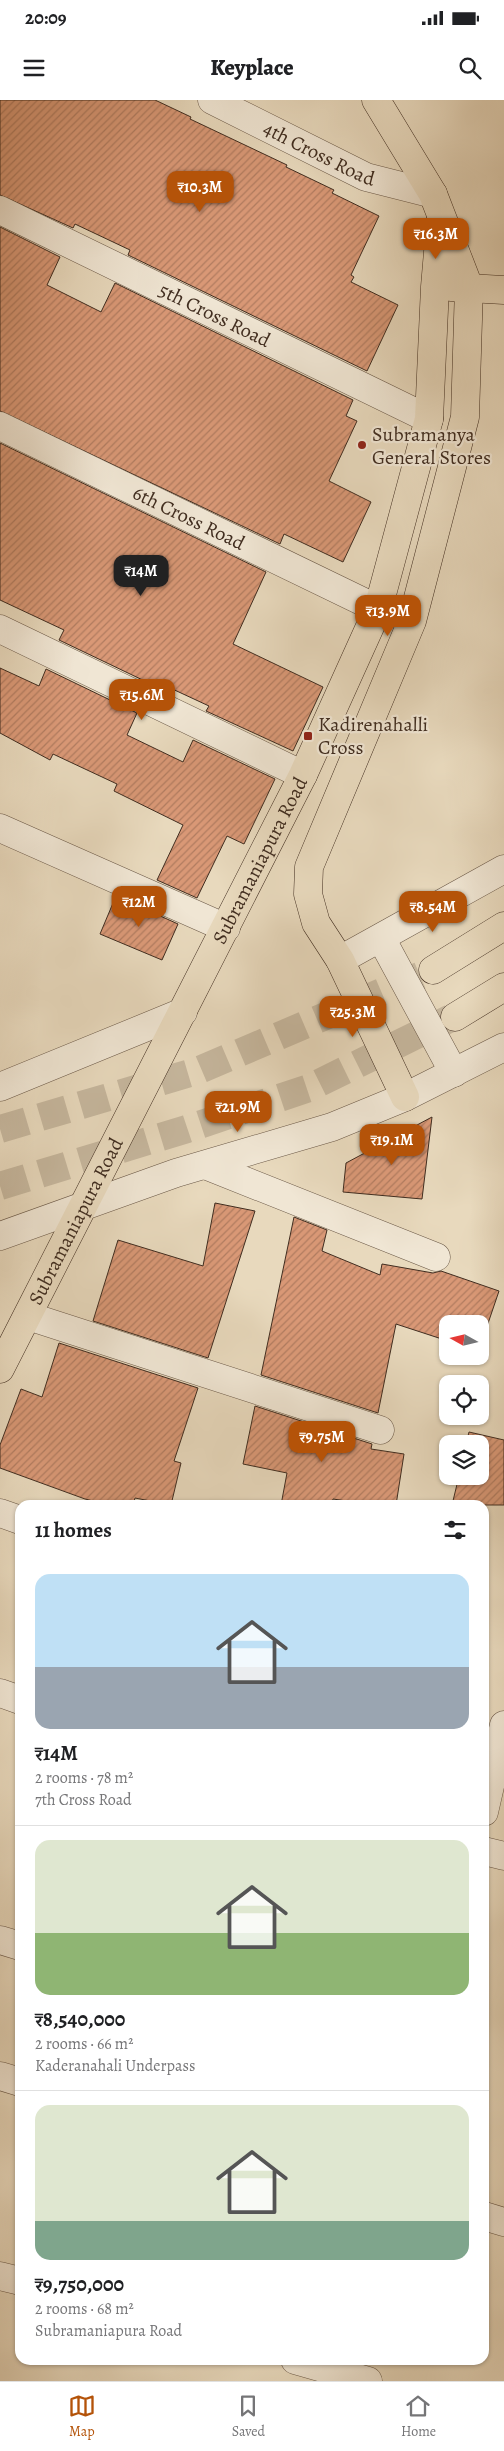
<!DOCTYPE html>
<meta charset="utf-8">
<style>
:root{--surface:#fff;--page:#f6f6f6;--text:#202124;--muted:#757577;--line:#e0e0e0;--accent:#b45309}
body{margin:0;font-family:Alegreya,serif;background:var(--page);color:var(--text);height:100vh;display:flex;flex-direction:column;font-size:19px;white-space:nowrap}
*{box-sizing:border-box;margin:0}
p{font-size:16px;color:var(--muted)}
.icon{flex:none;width:28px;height:28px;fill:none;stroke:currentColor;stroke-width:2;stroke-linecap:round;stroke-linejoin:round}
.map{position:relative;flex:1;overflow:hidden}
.side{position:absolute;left:15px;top:1400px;width:474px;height:865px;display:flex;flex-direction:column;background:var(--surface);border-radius:15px;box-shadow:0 1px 4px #0004}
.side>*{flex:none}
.needle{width:32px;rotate:278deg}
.controls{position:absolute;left:439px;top:1215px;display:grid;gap:10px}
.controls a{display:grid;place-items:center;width:50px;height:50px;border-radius:10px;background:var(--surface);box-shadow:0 1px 4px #0004;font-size:25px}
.price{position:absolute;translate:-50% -42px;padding:0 11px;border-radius:10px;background:var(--accent);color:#fff;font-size:16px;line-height:32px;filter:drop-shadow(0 1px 2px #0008)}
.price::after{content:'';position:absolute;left:50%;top:30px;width:15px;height:11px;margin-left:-8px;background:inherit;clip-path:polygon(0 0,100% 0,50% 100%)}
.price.current{background:#222;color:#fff}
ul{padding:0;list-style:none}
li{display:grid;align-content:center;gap:10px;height:265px;padding:0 20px}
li+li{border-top:1px solid var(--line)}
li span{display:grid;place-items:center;height:155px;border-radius:15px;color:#555}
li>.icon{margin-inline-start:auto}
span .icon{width:90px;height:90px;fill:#fffc;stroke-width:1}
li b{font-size:21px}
h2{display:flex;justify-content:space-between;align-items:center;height:60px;padding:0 20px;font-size:21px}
.status{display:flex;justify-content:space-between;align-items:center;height:35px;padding:0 25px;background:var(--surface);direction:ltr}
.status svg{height:14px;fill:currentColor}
header{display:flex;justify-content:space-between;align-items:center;height:65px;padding:0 20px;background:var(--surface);font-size:22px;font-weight:800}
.tabs{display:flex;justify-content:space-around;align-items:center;height:70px;border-top:1px solid var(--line);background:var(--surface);font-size:14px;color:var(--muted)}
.tabs a{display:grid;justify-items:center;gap:2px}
.tabs .current{color:var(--accent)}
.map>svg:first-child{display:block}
.building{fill:url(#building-hatch);stroke:#402d20}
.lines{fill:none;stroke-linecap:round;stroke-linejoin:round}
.highway-tunnel{stroke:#c6b79e;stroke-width:28;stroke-dasharray:28 14;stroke-linecap:butt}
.minor-casing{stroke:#6a5847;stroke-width:29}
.major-casing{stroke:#402d20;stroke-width:29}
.highway-casing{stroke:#402d20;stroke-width:29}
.minor{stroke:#f0e6d4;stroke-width:28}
.major{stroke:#e8d9bd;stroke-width:28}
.highway{stroke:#e8d9bd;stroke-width:28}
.poi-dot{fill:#8f2418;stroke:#f0e6d4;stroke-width:2}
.labels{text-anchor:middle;stroke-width:4.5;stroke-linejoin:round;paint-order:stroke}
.street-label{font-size:20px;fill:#402d20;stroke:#f0e6d4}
.poi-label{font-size:20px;fill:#402d20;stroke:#f0e6d4;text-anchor:start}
</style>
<div class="status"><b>20:09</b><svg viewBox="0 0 49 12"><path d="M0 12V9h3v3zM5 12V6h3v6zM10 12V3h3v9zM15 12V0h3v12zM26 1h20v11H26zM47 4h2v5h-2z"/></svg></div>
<header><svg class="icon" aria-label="menu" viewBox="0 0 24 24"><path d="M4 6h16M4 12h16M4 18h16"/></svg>Keyplace<svg class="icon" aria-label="search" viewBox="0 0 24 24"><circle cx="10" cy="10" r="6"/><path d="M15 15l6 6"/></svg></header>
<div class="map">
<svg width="504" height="2281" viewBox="0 0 504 2281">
<defs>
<pattern id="building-hatch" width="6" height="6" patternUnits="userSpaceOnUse" patternTransform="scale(1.25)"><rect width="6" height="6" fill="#d99876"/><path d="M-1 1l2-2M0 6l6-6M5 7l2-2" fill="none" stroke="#b17c60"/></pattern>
</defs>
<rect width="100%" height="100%" fill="#e8d9bd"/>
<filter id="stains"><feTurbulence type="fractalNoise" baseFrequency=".004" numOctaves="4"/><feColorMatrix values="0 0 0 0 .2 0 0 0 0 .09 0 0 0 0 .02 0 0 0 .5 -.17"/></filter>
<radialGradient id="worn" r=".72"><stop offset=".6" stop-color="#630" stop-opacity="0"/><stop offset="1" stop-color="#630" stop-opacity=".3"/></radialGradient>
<g class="building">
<path d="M0,0H155L191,17L190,19L287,65L286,67L334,90L332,93L379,116L351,175L354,177L351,182L398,205L367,271L128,155L130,150L75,124L73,128L0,95Z"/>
<path d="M0,127L60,157L47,185L101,212L115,183L353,300L346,316L357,321L329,381L371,402L343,462L284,434L280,444L0,311Z"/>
<path d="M0,343L266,472L233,544L323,587L293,651L206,611L209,606L153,580L151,584L59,540L64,530L0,500Z"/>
<path d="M0,568L39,586L46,569L137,613L127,635L183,662L193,640L275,679L244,744L227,736L197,798L157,780L183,725L114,691L117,684L53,654L50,660L0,633Z"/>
<path d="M116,796L178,824L162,860L100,834Z"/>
<path d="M432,1017L422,1099L343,1092L346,1063Z"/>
<path d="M215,1103L255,1111L208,1258L93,1221L118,1140L203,1166Z"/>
<path d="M294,1117L327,1130L322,1151L380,1175L382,1164L433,1173L441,1171L499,1191L480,1247V1224H448V1241L396,1224L378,1313L261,1275Z"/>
<path d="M59,1243L198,1288L174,1361L181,1363L171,1405L135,1398L133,1405H110L85,1399L0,1368V1345L21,1289L42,1297Z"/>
<path d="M255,1306L372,1344L371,1349L404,1354L396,1405H374L333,1399L332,1405H281L287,1373L243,1364Z"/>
<path d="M469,1332L504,1340V1405H452L459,1376H480V1344H466Z"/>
</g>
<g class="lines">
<g class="highway-tunnel">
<path d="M0,1029L197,971L433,870"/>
<path d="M0,1086L187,1029L309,988L451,918"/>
</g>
<g class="minor-casing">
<g id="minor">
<path id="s1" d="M212,0L366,77L433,94"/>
<path id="s2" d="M0,110L429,319"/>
<path id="s3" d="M0,326L378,509"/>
<path d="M0,529L303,675"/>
<path d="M0,728L226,828"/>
<path d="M381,838L454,973"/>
<path d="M340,860L504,769"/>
<path d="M0,987L183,912"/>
<path d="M205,1065L436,1157"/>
<path d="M0,1136L176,1073L332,1027L405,997L504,947"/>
<path d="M28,1216L380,1330"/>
<path d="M0,1413L20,1420"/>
<path d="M0,1593L20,1600"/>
<path d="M484,1712L504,1625"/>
<path d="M484,1751L504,1756"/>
<path d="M0,1840L20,1846"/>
<path d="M0,1976L20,1982"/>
<path d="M484,2116L504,2122"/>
<path d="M0,2176L20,2181"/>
<path d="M295,2260L368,2281"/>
</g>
</g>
<g class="major-casing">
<g id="major">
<path d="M376,0L433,94L469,187L465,317L412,521L309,767L308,794L316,823L340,860L405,997"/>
<path d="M451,187L504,190"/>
<path id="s4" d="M0,1269L303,675L378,509L429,319L435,187L441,117"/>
</g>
</g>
<g class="highway-casing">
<g id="highway">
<path d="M433,870L504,826"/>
<path d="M455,917L504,887"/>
</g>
</g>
<use href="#minor" class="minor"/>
<use href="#major" class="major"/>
<use href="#highway" class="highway"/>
</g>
<g class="poi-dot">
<circle cx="362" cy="345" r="5"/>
<rect x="303" y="631" width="10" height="10" rx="2.5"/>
</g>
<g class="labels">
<g class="street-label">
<text dy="7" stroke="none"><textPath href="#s1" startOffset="120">4th Cross Road</textPath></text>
<text dy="7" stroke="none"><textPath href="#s2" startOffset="239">5th Cross Road</textPath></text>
<text dy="7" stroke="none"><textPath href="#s3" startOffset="210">6th Cross Road</textPath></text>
<text dy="7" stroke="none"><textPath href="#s4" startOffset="571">Subramaniapura Road</textPath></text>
<text dy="7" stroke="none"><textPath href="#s4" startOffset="166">Subramaniapura Road</textPath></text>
</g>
<g class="poi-label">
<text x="372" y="341">Subramanya<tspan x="372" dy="23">General Stores</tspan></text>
<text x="318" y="631">Kadirenahalli<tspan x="318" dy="23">Cross</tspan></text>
</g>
</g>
<rect width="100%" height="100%" filter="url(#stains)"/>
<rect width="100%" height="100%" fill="url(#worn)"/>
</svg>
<div class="controls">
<a><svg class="needle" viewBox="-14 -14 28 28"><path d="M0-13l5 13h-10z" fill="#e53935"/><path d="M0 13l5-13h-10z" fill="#757577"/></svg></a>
<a><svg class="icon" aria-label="locate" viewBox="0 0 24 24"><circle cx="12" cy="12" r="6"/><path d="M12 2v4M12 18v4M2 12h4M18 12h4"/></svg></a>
<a><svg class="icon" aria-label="layers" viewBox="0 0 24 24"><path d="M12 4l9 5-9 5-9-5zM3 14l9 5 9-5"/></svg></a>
</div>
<b class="price" style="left:200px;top:113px">₹10.3M</b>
<b class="price" style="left:436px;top:160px">₹16.3M</b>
<b class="price current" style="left:141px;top:497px">₹14M</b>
<b class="price" style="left:388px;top:537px">₹13.9M</b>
<b class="price" style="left:142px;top:621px">₹15.6M</b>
<b class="price" style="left:139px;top:828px">₹12M</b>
<b class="price" style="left:433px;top:833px">₹8.54M</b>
<b class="price" style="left:353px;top:938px">₹25.3M</b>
<b class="price" style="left:238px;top:1033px">₹21.9M</b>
<b class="price" style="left:392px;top:1066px">₹19.1M</b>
<b class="price" style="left:322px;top:1363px">₹9.75M</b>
<section class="side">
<h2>11 homes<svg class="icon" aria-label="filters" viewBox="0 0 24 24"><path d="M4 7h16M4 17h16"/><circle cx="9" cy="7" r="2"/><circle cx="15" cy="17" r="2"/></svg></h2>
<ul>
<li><span style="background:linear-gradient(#bfe0f5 60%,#9aa5b1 0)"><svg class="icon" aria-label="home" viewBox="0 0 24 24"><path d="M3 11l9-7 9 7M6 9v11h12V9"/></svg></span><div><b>₹14M</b><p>2 rooms · 78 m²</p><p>7th Cross Road</p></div></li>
<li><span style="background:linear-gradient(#dfe7d0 60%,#8fb573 0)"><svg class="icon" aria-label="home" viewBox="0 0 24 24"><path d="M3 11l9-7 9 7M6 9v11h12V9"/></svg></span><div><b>₹8,540,000</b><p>2 rooms · 66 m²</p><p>Kaderanahali Underpass</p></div></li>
<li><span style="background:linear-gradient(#dfe7d0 75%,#7fa58c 0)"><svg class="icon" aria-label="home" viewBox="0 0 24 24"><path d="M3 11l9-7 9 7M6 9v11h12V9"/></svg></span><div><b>₹9,750,000</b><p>2 rooms · 68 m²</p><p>Subramaniapura Road</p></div></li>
</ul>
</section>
</div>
<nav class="tabs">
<a class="current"><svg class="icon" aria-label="map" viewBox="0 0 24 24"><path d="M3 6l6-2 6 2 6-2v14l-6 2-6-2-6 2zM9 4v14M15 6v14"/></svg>Map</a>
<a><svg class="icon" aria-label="saved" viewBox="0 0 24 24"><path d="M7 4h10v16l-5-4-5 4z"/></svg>Saved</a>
<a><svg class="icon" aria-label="home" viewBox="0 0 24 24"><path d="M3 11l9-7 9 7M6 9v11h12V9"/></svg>Home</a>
</nav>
